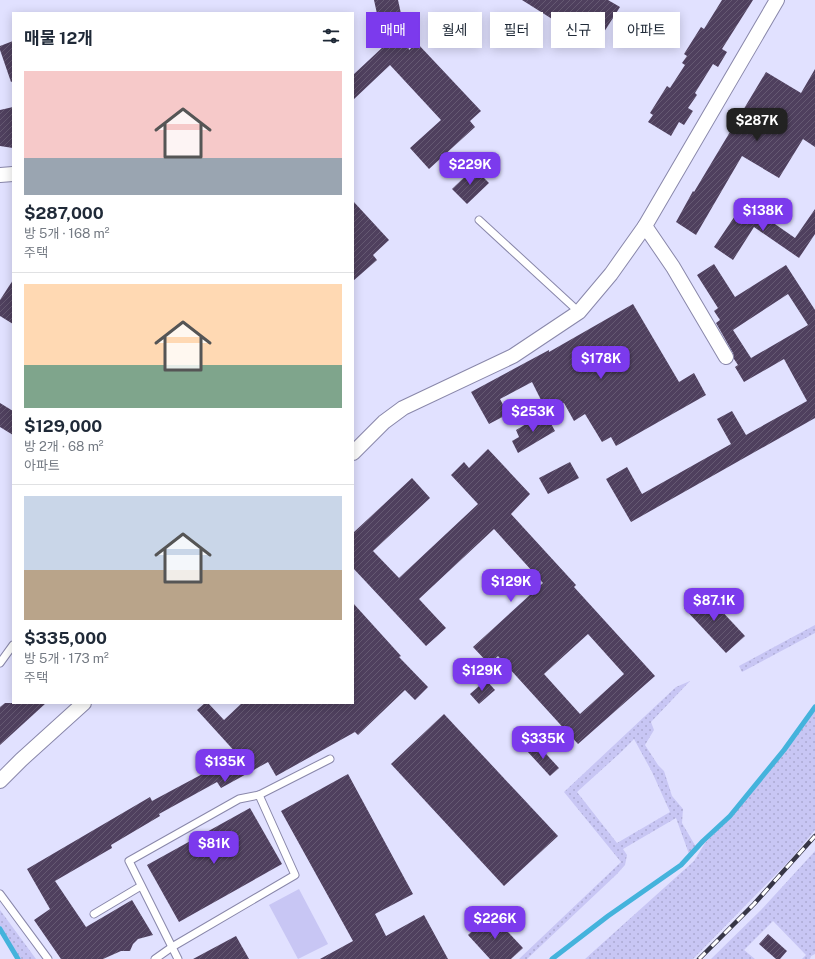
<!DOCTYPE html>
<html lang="ko">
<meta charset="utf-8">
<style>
:root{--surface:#fff;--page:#f6f6f7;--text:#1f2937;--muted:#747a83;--line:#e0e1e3;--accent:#7c3aed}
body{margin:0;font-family:"Public Sans","Noto Sans KR",sans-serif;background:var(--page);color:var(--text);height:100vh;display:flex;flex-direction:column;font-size:15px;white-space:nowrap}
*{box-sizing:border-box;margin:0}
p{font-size:13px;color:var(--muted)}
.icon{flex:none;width:22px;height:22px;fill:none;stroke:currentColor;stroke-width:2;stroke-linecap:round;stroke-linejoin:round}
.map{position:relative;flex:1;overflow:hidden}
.drawer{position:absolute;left:12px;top:12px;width:342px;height:692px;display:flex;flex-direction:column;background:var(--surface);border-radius:0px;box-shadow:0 2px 10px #0003}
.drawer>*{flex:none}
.guide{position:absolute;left:366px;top:12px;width:380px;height:36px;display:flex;gap:8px}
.price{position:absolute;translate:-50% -34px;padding:0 9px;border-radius:8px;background:var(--accent);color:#fff;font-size:13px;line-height:26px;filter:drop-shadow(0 1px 2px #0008)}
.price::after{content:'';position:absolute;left:50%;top:24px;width:12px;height:9px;margin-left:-6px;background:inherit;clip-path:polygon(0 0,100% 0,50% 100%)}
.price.active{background:#222;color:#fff}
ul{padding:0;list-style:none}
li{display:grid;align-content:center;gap:8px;height:212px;padding:0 12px}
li+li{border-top:1px solid var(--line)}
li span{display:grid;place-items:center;height:124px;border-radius:0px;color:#555}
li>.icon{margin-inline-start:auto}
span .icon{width:72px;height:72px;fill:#fffc;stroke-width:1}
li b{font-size:17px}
h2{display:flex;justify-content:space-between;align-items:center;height:48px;padding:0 12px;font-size:17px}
.pill{padding:0 14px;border-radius:0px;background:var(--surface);box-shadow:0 2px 10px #0003;font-size:14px;line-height:36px}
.pill.active{background:var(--accent);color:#fff}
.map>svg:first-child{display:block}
.grass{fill:url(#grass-dots);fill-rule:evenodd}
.pitch{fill:#c8c6f4}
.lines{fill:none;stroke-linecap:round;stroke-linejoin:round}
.stream{stroke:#44b3dc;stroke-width:5}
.building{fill:url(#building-hatch);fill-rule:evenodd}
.service-casing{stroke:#8987aa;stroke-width:9}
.minor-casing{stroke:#8987aa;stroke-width:16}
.service{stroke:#fff;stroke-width:7}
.minor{stroke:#fff;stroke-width:14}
.rail-casing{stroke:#373646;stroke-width:4.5}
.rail{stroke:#fff;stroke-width:3;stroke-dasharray:9;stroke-linecap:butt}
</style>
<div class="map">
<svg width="815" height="959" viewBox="0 0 815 959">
<defs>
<pattern id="grass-dots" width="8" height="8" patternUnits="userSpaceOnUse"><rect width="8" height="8" fill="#c8c6f4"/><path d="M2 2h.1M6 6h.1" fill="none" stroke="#acaad2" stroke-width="1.8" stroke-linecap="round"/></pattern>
<pattern id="building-hatch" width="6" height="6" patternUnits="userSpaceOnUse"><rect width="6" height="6" fill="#4f405e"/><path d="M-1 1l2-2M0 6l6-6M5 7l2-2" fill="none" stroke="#655972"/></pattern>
</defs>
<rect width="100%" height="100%" fill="#e1e1ff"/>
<g class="grass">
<path d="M815,625V633L742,672L739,666Z"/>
<path d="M690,681L651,722L654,730L645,745L658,765L664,771L672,796L683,809L682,823L696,847L689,854L676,818L623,849L627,855L625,865L617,874L527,959H519L621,862L564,792L676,687ZM634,739L652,772L670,812L617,843L577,792L619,754Z"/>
<path d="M815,709V830L790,860L693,959H585L694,861L705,843L731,817L785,751Z"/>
<path d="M815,851V954L811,956L810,959H802L806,955L773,921L744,950L755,959H711L761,910Z"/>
<path d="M0,910L36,959H19L0,927Z"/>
</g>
<path class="pitch" d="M299,889L328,944L298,959L269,905Z"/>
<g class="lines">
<g class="stream">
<path d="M0,929L18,959"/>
<path d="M552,959L608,916L681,865L703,841L730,816L784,750L815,707"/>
</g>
</g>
<g class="building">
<path d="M374,0H398L409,50L417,43L481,111L470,121L475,127L429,169L410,148L441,120L390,65L353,100V75L384,46Z"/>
<path d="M522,0H608L620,7L595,46Z"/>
<path d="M722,0H753L722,49L727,52L718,67L713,64L695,93L697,95L688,108L693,111L684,125L679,122L671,136L648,122L653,115L650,113L667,86L670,88L685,65L682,63L687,56L684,54L701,27L704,29Z"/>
<path d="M13,41V81L11,82L0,50V46Z"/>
<path d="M815,69V147L803,139L779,178L742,156L696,235L676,222L693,191L694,192L766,72L801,93Z"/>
<path d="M13,107V148L0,146V110Z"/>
<path d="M474,168L489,183L467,204L452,189Z"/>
<path d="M353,201L389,240L373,255L377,260L353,281Z"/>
<path d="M745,201L763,213L762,215L795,238L815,209V234L799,258L754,227L733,260L714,247Z"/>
<path d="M714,264L735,297L786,265L815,310V418L631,522L606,479L627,467L642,494L731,444L717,419L732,411L746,435L807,401L784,359L744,382L735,367L738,365L734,359L733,353L716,323L720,320L714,311L718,308L697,275ZM788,294L808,325L751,358L733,330Z"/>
<path d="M13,280V324L0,316V300Z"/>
<path d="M633,304L679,382L694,373L706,395L616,446L611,437L602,442L585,414L574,421L564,403L547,412L532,382L500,399L508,414L489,424L471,392L549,350V352Z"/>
<path d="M0,403L13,411V435L0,427Z"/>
<path d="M545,413L555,431L518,453L512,441L519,437L516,430Z"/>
<path d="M488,449L530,494L511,514L576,585L574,587L655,676L578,744L498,656L489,664L473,647L543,583L494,529L419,599L446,628L426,646L353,568V533L412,478L430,498L373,551L399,578L478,504L451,475L464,462L469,468ZM588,634L624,674L580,714L544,674Z"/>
<path d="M570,462L579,478L548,494L539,478Z"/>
<path d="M703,591L745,636L726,653L684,608Z"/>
<path d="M353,603L401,656L399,657L428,687L415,700L405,690L358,735L355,732L276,776L268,762L221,788L217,782L159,814L160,816L111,845L112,848L55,881L86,927L132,900L153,935L138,939L133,944L130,951H121L103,959H61L34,920L50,909L27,869L150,797L152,801L238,755L197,710L205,703H208L224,720L242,703H353Z"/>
<path d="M486,680L495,690L479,704L470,694Z"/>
<path d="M5,703H46L0,745V707Z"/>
<path d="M444,714L558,836L504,886L391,764Z"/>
<path d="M536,743L559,768L550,776L527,751Z"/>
<path d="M348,774L413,894L375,914L386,936L424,915L448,959H320L353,941L281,811Z"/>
<path d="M250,808L282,864L179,922L147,865Z"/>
<path d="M491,914L523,948L511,959H490L468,935Z"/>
<path d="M768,934L787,951L780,959H776L759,944Z"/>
<path d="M236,936L249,959H193Z"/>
</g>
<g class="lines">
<g class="service-casing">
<g id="service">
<path d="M479,220L579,312"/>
<path d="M0,663L13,645"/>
<path d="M0,894L48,959"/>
<path d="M94,914L141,886"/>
<path d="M155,959L172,947L295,875L259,795L330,759"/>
<path d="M178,959L129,861L239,799L259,795"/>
</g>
</g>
<g class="minor-casing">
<g id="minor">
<path d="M0,175L13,174"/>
<path d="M726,357L673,267L645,226L777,0"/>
<path d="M353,453L384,422L403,408L513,356L579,312L611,274L645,226"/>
<path d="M0,781L21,760L84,703"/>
</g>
</g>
<use href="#service" class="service"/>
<use href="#minor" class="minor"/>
<g class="rail-casing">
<path id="rail" d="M699,959L754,904L815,836"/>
</g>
<use href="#rail" class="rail"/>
</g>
</svg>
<b class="price active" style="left:757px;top:142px">$287K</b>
<b class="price" style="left:470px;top:186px">$229K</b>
<b class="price" style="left:763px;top:232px">$138K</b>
<b class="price" style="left:601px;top:380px">$178K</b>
<b class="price" style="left:533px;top:433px">$253K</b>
<b class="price" style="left:511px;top:603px">$129K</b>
<b class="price" style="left:714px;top:622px">$87.1K</b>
<b class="price" style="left:482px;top:692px">$129K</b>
<b class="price" style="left:543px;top:760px">$335K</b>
<b class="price" style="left:225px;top:783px">$135K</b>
<b class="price" style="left:214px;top:865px">$81K</b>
<b class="price" style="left:495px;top:940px">$226K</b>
<div class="guide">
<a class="pill active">매매</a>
<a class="pill">월세</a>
<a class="pill">필터</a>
<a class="pill">신규</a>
<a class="pill">아파트</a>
</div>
<section class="drawer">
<h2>매물 12개<svg class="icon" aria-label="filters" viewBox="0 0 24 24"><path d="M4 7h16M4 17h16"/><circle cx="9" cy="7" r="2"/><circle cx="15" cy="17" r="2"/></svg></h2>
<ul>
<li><span style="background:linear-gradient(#f6c9c9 70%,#9aa5b1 0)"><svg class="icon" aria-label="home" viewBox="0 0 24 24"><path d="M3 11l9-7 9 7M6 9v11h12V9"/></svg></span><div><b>$287,000</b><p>방 5개 · 168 m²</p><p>주택</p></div></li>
<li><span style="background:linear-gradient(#ffd9b3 65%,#7fa58c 0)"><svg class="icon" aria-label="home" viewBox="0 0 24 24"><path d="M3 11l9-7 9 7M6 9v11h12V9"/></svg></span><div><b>$129,000</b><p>방 2개 · 68 m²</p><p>아파트</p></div></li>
<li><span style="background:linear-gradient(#c9d6e8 60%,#b9a48a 0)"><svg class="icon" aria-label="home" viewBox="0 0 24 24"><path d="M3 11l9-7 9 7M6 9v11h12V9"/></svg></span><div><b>$335,000</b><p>방 5개 · 173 m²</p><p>주택</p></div></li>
</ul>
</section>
</div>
